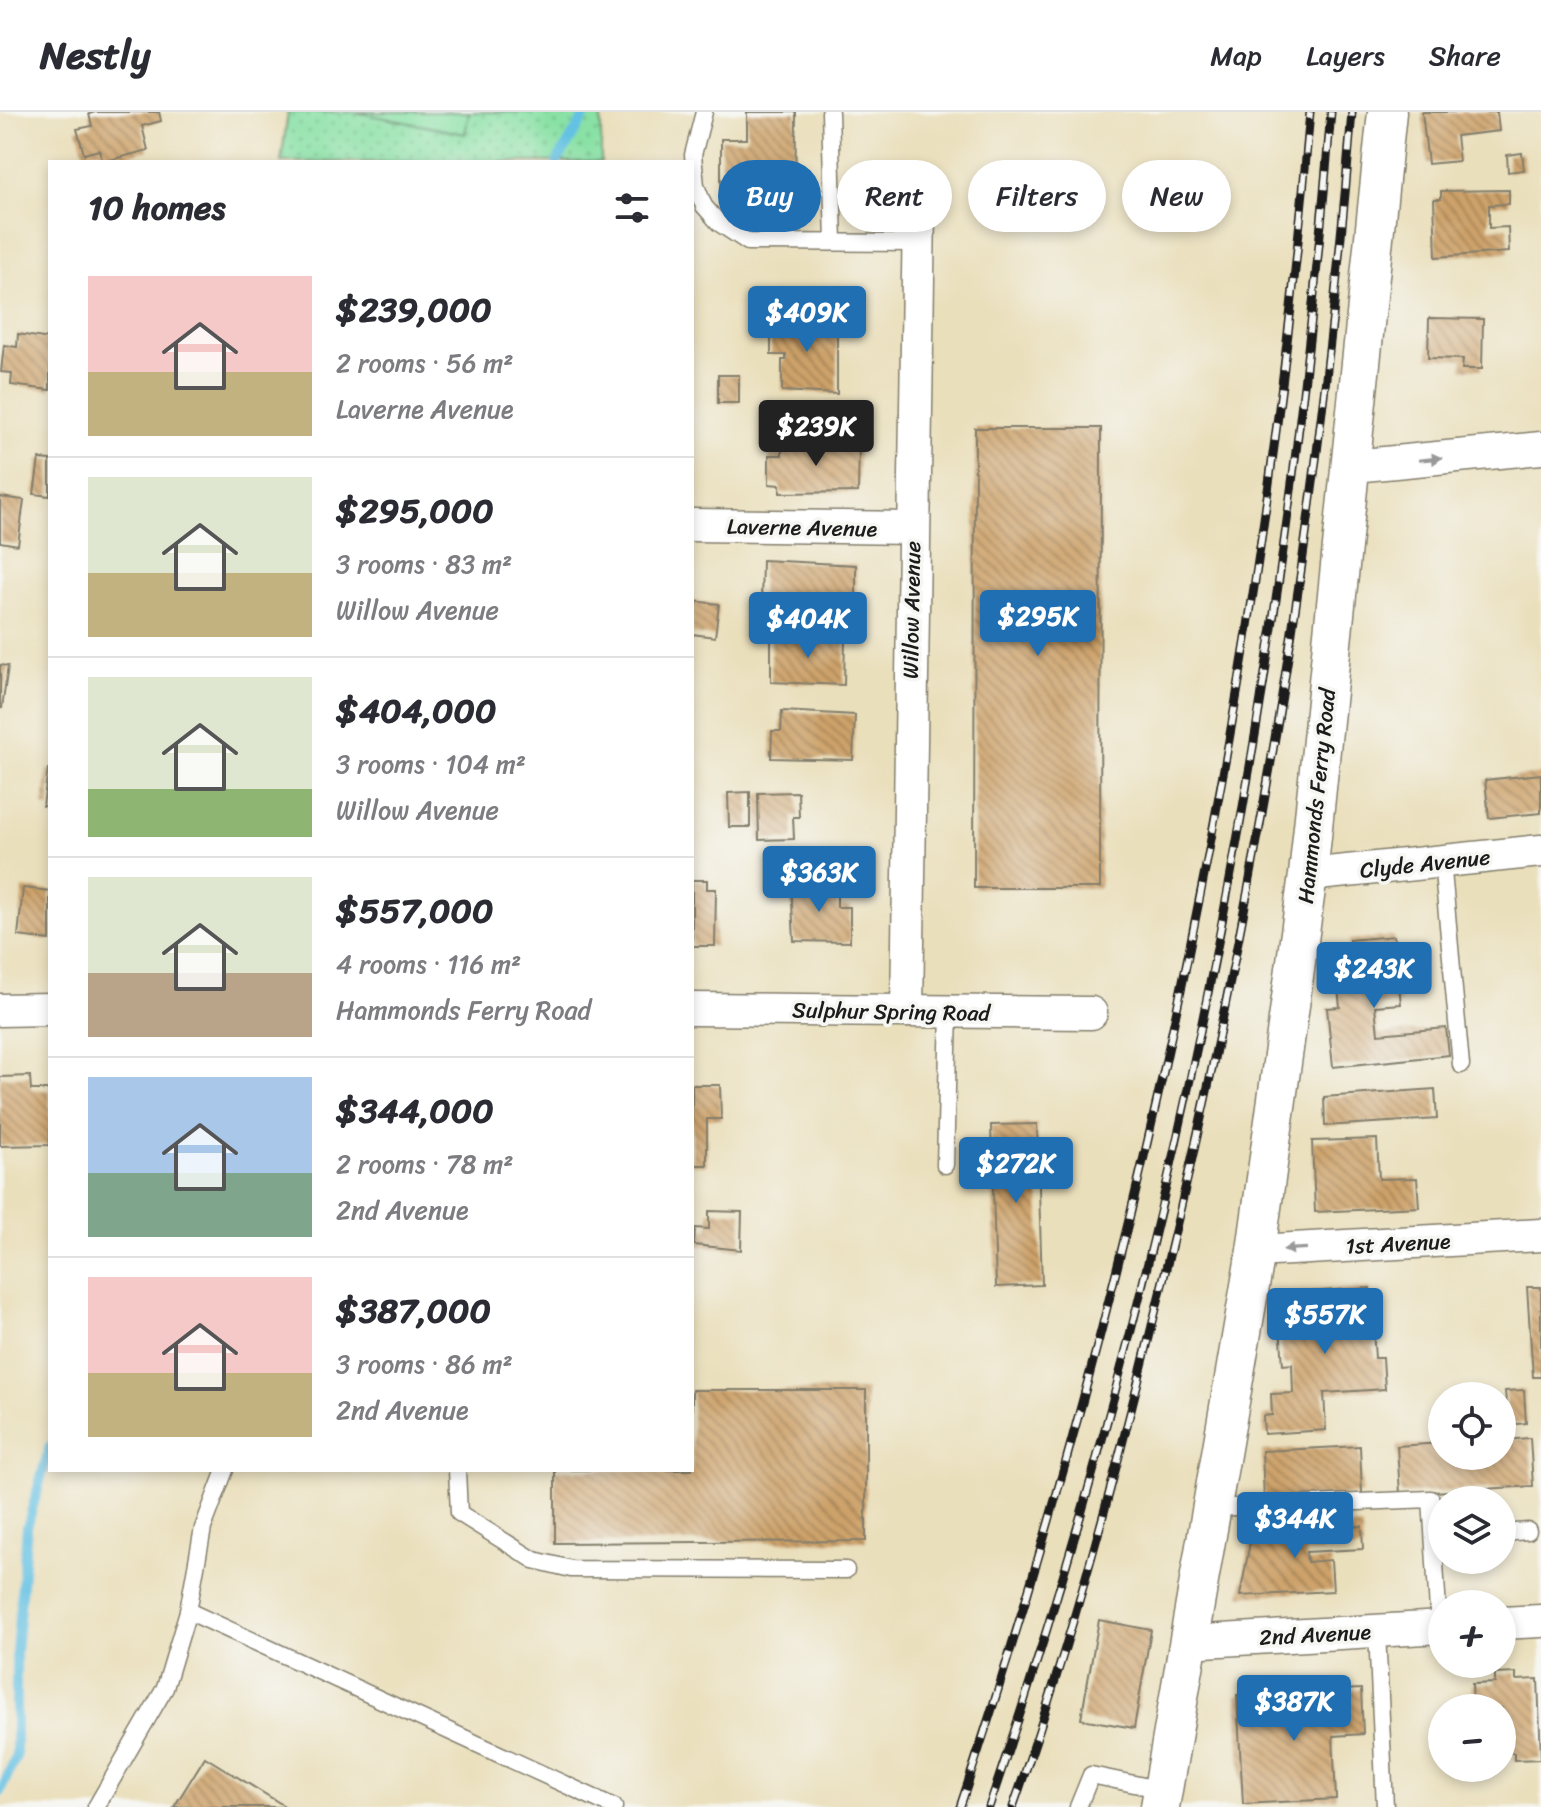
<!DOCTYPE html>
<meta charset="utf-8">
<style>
:root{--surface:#fff;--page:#f2f2f3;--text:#2b2b33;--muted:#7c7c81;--line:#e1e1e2;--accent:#1f6fb2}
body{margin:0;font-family:Sriracha,sans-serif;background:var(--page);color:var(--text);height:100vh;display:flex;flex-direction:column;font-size:30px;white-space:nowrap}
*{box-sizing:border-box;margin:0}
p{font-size:26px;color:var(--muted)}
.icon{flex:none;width:44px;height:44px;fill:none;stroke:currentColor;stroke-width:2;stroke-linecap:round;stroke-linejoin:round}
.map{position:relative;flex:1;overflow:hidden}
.sheet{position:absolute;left:48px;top:48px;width:646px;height:1312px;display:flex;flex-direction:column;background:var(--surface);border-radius:0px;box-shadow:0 4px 12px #0003}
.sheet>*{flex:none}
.guide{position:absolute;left:718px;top:48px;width:702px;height:72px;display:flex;gap:16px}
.controls{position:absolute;left:1428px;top:1270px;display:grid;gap:16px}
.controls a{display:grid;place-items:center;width:88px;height:88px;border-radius:50%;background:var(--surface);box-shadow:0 4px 12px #0003;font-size:40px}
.price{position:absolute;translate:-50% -68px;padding:0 18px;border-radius:8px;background:var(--accent);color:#fff;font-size:26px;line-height:52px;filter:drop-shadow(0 2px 4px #0008)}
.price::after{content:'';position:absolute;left:50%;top:48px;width:24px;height:18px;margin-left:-12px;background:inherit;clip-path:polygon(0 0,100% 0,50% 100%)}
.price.current{background:#222;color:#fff}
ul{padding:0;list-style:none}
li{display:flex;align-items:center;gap:24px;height:200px;padding:0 40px}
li+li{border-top:2px solid var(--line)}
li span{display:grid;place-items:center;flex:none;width:224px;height:160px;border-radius:0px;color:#555}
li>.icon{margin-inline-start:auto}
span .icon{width:96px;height:96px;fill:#fffc;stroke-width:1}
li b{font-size:34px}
h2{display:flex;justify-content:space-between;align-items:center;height:96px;padding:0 40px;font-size:34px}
.chip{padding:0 28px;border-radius:36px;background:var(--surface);box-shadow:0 4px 12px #0003;font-size:28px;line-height:72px}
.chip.current{background:var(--accent);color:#fff}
header{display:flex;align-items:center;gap:48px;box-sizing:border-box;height:112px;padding:0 40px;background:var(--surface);border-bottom:2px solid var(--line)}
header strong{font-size:38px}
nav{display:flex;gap:44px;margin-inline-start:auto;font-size:28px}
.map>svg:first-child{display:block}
.grass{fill:url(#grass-dots);stroke:#527e60;stroke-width:2}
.pitch{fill:#89e1a5;stroke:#527e60;stroke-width:2}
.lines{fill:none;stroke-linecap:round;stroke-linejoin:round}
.stream{stroke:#64c1e3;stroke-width:10}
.building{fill:url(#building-back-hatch)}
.service-casing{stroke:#837e6c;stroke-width:19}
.minor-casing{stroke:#837e6c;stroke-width:35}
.tertiary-casing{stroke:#837e6c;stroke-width:41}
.service{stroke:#fff;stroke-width:16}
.minor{stroke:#fff;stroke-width:32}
.tertiary{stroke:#fff;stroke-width:38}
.rail-casing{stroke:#1c1c1c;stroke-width:9}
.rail{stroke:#f6f6f2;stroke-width:6;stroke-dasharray:18;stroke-linecap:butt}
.oneway{fill:#999}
.labels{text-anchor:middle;stroke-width:7;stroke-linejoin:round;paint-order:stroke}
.street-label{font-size:22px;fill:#1c1c1c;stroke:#f6f6f2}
</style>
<header>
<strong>Nestly</strong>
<nav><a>Map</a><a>Layers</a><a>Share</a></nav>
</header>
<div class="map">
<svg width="1541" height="1695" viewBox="0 0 1541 1695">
<defs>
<pattern id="grass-dots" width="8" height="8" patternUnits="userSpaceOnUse" patternTransform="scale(2)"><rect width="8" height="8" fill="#89e1a5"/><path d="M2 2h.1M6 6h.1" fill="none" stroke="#76c08d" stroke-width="1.8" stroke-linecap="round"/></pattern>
<pattern id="building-back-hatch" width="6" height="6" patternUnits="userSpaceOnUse" patternTransform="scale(2)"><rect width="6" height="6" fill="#cda26a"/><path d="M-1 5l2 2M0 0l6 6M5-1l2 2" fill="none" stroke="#a68356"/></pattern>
</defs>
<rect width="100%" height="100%" fill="#f6f6f2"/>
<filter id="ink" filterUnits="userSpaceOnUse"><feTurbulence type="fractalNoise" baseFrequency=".0125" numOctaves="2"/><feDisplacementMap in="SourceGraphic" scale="16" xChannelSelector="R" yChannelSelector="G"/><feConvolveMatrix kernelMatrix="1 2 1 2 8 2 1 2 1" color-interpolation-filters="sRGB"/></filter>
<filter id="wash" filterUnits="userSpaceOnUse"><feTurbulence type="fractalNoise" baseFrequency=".006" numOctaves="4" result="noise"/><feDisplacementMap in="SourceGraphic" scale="32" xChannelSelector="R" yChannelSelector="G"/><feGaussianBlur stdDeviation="1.8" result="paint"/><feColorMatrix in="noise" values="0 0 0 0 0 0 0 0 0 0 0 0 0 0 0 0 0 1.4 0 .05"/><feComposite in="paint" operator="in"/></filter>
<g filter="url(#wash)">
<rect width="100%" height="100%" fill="#eadfbb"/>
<path class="grass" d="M288,0H601V50H281Z"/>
<path class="pitch" d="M355,0H469L465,22Z"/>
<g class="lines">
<g class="stream">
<path d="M557,50L587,0"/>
<path d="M0,1680L16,1645V1540L27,1415L50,1334"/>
</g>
</g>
<g id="blocks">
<g class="building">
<path d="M95,0H159L161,9L142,14L148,38L103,50L99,38L84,42L77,17L92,14L89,2Z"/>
<path d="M747,0H796L795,103H742V77H721V27H747Z"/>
<path d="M1422,0H1497L1499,19L1456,24L1459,49L1428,52Z"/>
<path d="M1522,41L1524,58L1508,60L1507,43Z"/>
<path d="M1509,78V92L1489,93V116L1508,115L1509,140L1436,145L1434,87H1441V79Z"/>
<path d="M1429,206L1483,207L1482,257H1462L1463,247L1428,246Z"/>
<path d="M789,207H837V282L782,279V248H786V243H771V210Z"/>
<path d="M18,222L50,227V278L11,273L12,261L1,260L4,233L17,235Z"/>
<rect x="718" y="263" width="21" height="28"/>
<path d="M975,316H1101L1100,776H974Z"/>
<path d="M782,330L859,332L858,380L780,381V373L769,372V343H782Z"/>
<path d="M39,347L50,348V384L34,382Z"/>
<path d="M0,385L24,388L18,433L0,430Z"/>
<path d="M762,448L856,453V495L761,493Z"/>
<path d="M692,489L719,492L715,525L692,522Z"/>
<path d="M771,525H845L844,573L771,570Z"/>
<path d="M0,553L8,554L2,596H0Z"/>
<path d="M782,599L855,603L853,648L771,646L772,619H781Z"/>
<path d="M48,657H50V695L43,694Z"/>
<path d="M1541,662V701L1489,706L1485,668Z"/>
<path d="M750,680V715H729L728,681Z"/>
<path d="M798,680L799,705H793L794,727L759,728L758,681Z"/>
<path d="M692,768H707V777H716L715,834H692Z"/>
<path d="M791,771H837V795H850V830L794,829Z"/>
<path d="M23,776L50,779V828L18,824Z"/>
<path d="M1394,824L1401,892L1375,894L1378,922L1446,916L1449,943L1333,955L1327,896L1340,895L1335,850L1351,848L1349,828Z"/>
<path d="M30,964L31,978H50V1033L0,1034V965Z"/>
<path d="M692,973H720L721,1007H707V1053H692Z"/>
<path d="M1435,977L1437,1007L1325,1014L1324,985Z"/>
<path d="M1037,1012L1042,1173L996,1175L991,1013Z"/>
<path d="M1377,1027L1379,1067L1417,1066L1419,1095L1315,1100L1312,1029Z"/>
<path d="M709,1099L742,1100L741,1138L694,1133L695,1116L709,1117Z"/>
<path d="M1527,1175H1541V1265H1533Z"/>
<path d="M1370,1176L1375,1246H1383L1385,1277L1324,1281L1326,1318L1264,1322L1263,1304L1272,1303L1271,1282L1293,1281L1292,1252L1283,1253L1280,1214L1289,1213L1287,1181Z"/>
<path d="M692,1278H866V1429L555,1431V1358H692Z"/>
<path d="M1524,1278L1526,1311L1508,1313L1505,1279Z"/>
<path d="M1530,1326L1533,1374L1400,1382L1397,1334L1442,1331V1344H1502V1328Z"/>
<path d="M1360,1334L1362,1382L1264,1387L1262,1339Z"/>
<path d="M1362,1414L1363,1437L1306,1440L1307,1450L1331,1448L1333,1479L1240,1484L1252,1420Z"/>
<path d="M1099,1508L1151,1518L1134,1616L1081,1607Z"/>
<path d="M1516,1561V1568L1538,1567L1541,1647L1514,1648V1641H1502V1596H1473L1472,1572L1495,1571V1562Z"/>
<path d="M1361,1577L1363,1622L1333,1624L1336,1687L1243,1692L1237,1583Z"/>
<path d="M205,1645L286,1695H174Z"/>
</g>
</g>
</g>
<g filter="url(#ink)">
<use href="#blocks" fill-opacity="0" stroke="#837e6c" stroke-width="2"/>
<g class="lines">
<g class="service-casing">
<g id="service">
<path d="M704,0L693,43L696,74L704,94L719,111L748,130L918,131"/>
<path d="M830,0L834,130"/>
<path d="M1442,749L1461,953"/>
<path d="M945,1053L949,899"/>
<path d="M457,1358L459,1401L534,1448L571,1457L846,1458"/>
<path d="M1212,1396L1431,1387L1439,1515"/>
<path d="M1502,1421L1528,1419"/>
<path d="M188,1499L614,1695"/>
<path d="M1377,1519L1385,1695"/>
<path d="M96,1695L165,1576L188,1499L203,1416L225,1358"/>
<path d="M1078,1695L1091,1663L1163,1678"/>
</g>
</g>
<g class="minor-casing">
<g id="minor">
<path d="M1353,354L1541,336"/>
<path d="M692,413L912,416"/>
<path d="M1308,763L1541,739"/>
<path d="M692,897L1091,901"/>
<path d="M0,898L50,897"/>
<path d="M907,899L919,97"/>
<path d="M1256,1139L1541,1123"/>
<path d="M1502,1511L1541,1509"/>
<path d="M1187,1530L1442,1515"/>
</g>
</g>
<g class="tertiary-casing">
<path id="tertiary" d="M1160,1695L1256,1139L1308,763L1387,0"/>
</g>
<use href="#service" class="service"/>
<use href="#minor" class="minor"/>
<use href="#tertiary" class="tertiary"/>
<g class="rail-casing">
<g id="rail">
<path d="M960,1695C1141,1153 1263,569 1310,0"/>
<path d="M989,1695C1176,1149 1284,574 1331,0"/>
<path d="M1013,1695C1071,1531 1116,1362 1157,1193C1255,801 1320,402 1352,0"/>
</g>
</g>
<use href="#rail" class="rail"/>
</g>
<defs><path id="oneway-solid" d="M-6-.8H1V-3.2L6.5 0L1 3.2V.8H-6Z" transform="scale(2)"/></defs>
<g class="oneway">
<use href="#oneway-solid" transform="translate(1430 347) rotate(-6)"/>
<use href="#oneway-solid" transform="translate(1295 1137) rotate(177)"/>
</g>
</g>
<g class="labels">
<g class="street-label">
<text transform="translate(802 415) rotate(1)" y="8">Laverne Avenue</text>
<text transform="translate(911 498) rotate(-89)" y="8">Willow Avenue</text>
<text transform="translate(1316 684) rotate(-84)" y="8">Hammonds Ferry Road</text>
<text transform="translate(1425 751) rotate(-6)" y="8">Clyde Avenue</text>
<text transform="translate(891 899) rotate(1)" y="8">Sulphur Spring Road</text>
<text transform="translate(1398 1131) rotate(-3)" y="8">1st Avenue</text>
<text transform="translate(1315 1522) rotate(-3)" y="8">2nd Avenue</text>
</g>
</g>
</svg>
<div class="controls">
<a><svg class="icon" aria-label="locate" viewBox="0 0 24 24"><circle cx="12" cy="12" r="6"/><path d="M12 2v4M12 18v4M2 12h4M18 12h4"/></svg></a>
<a><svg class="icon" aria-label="layers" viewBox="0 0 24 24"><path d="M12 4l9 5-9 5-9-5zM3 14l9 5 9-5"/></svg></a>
<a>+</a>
<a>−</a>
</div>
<b class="price" style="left:807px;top:242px">$409K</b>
<b class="price current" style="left:816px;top:356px">$239K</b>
<b class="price" style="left:1038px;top:546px">$295K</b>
<b class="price" style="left:808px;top:548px">$404K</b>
<b class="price" style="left:819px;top:802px">$363K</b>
<b class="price" style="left:1374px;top:898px">$243K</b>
<b class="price" style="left:1016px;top:1093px">$272K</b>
<b class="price" style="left:1325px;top:1244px">$557K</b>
<b class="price" style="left:1295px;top:1448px">$344K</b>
<b class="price" style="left:1294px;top:1631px">$387K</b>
<div class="guide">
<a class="chip current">Buy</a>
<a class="chip">Rent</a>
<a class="chip">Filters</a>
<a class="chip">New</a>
</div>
<section class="sheet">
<h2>10 homes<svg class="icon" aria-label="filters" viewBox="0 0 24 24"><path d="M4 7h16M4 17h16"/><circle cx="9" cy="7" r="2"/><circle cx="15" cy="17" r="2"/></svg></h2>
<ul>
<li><span style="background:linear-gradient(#f6c9c9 60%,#c2b280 0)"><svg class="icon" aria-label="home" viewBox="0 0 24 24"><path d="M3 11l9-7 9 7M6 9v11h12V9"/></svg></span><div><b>$239,000</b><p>2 rooms · 56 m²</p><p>Laverne Avenue</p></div></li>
<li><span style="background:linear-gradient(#dfe7d0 60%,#c2b280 0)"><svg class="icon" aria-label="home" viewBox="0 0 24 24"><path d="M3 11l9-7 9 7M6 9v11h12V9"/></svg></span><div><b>$295,000</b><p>3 rooms · 83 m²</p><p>Willow Avenue</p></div></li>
<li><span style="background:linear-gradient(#dfe7d0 70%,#8fb573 0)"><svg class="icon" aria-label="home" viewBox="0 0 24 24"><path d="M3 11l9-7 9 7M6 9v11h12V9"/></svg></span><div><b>$404,000</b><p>3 rooms · 104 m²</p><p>Willow Avenue</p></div></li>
<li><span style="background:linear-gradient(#dfe7d0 60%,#b9a48a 0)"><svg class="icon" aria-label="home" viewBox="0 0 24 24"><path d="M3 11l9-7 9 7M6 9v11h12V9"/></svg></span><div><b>$557,000</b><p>4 rooms · 116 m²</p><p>Hammonds Ferry Road</p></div></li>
<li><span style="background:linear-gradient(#a9c7e8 60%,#7fa58c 0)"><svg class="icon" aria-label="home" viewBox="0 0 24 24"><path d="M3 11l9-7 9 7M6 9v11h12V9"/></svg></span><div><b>$344,000</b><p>2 rooms · 78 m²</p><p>2nd Avenue</p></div></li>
<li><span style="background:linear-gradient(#f6c9c9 60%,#c2b280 0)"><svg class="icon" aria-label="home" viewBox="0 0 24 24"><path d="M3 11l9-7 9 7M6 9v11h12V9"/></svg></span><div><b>$387,000</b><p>3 rooms · 86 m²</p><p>2nd Avenue</p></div></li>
</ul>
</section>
</div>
